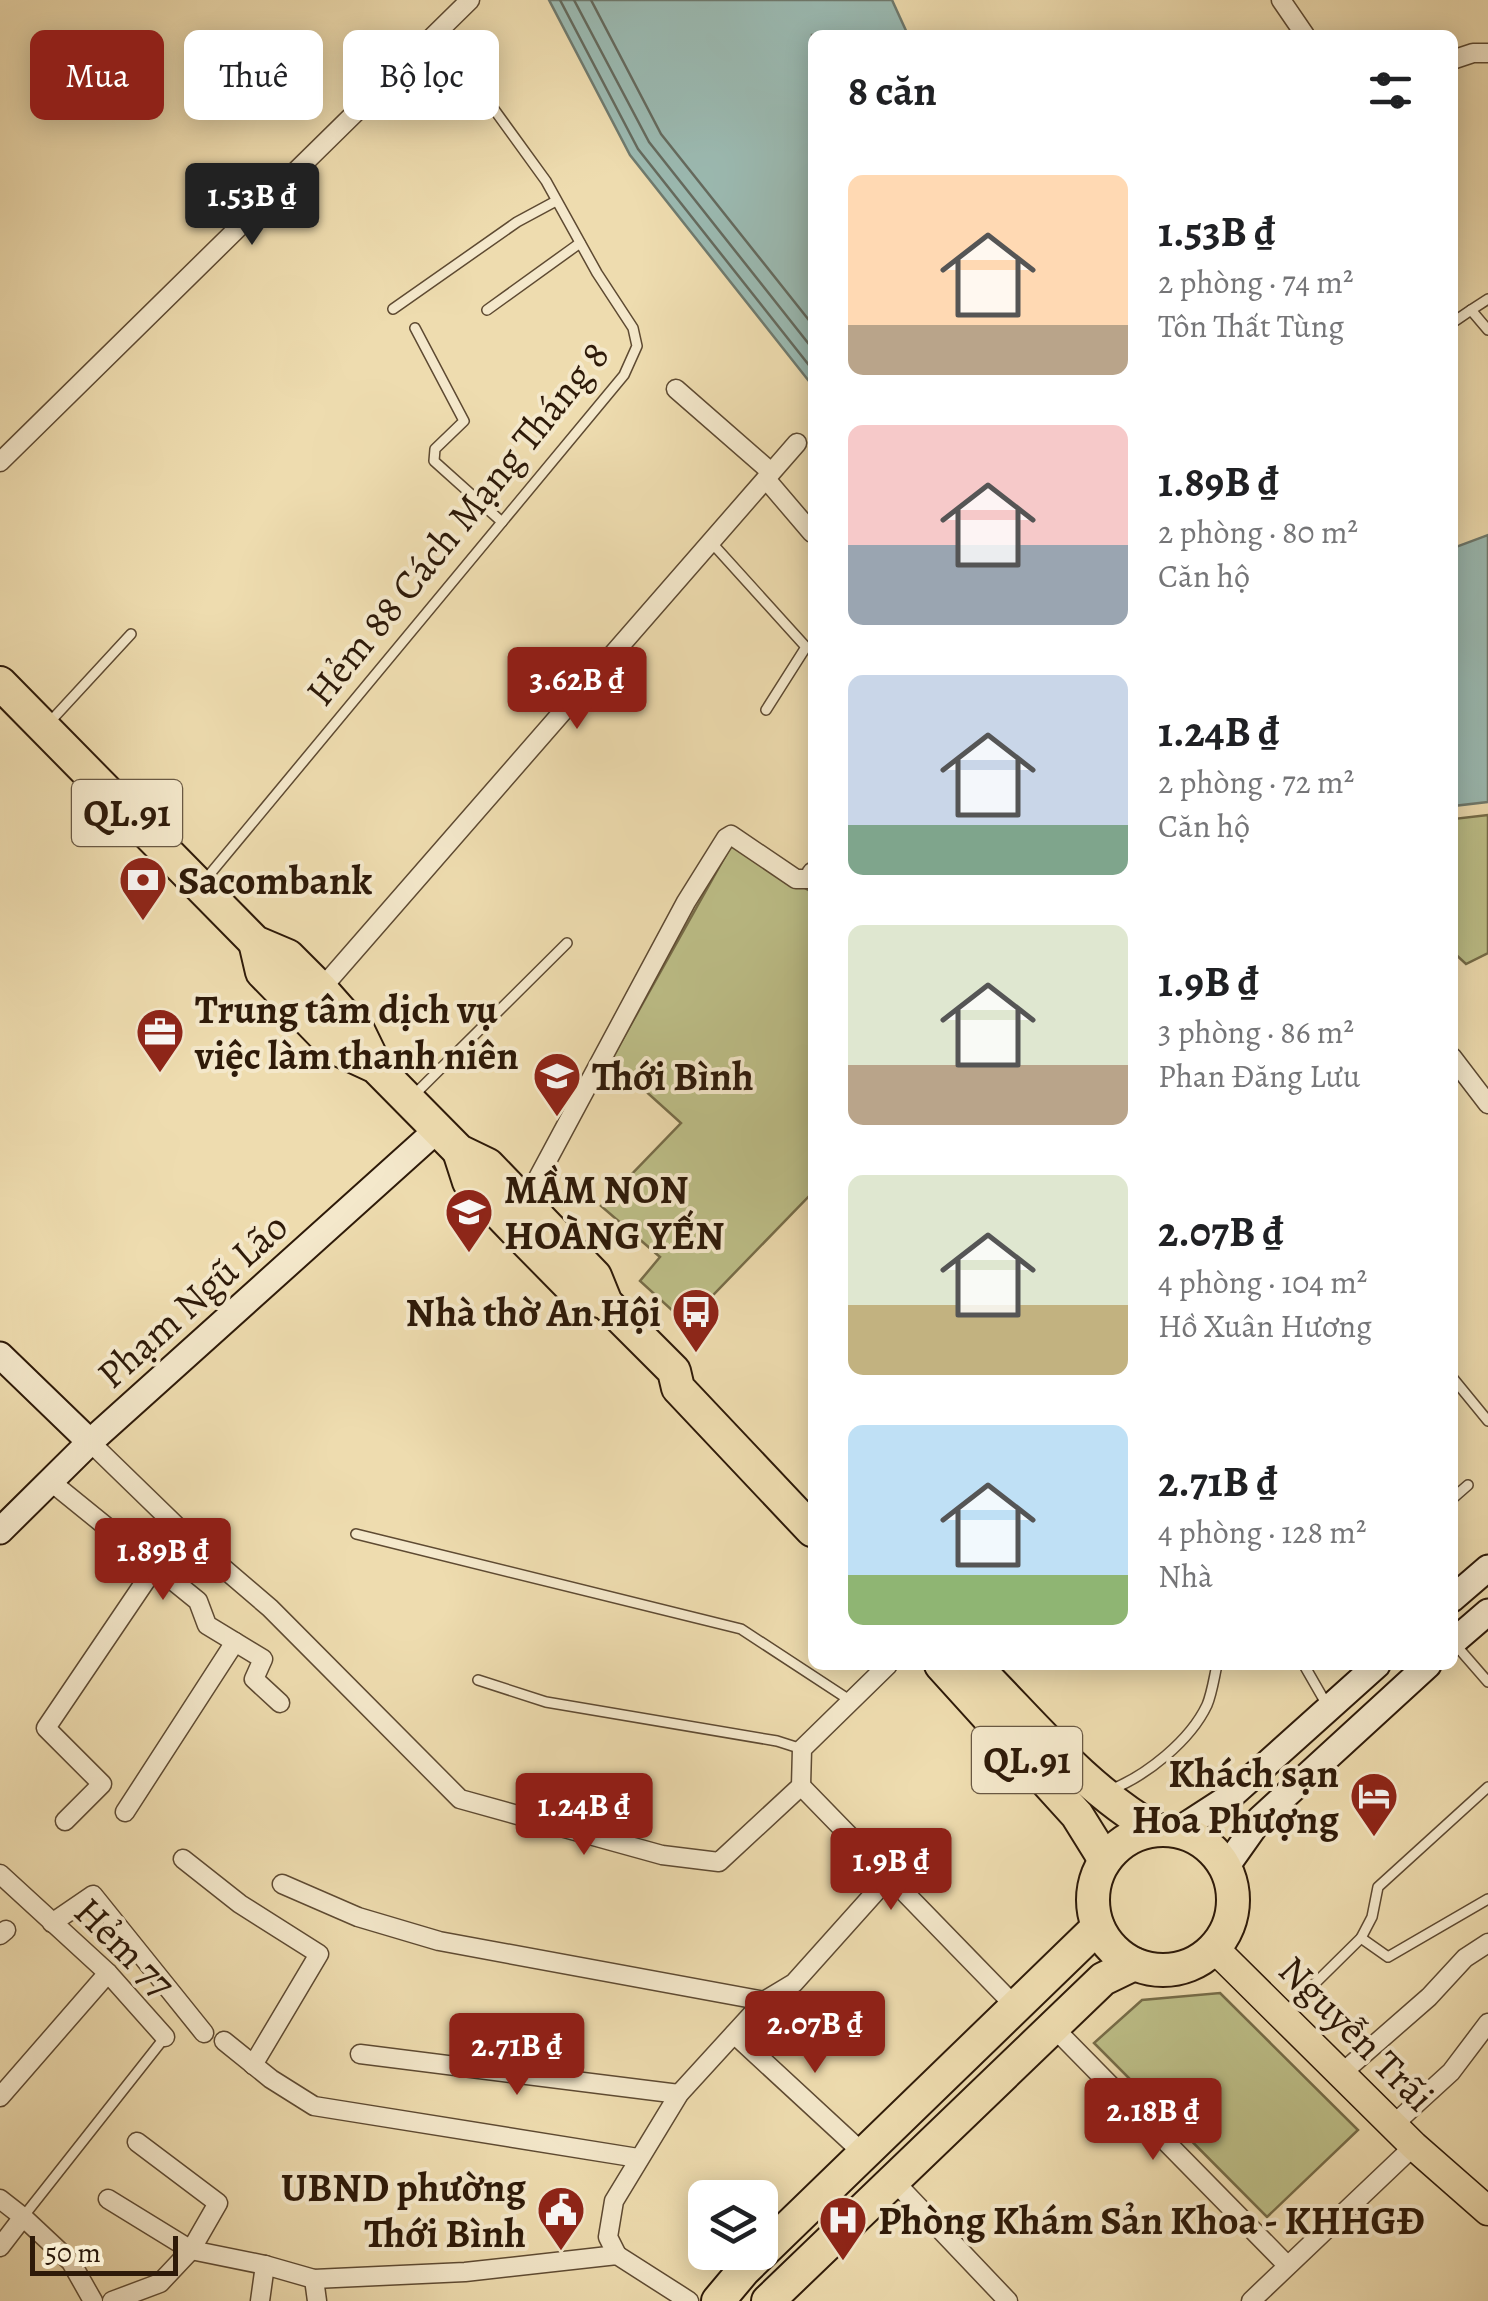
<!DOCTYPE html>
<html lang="vi">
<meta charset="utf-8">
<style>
:root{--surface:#fff;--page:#f6f6f6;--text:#202124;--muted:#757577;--accent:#8f2418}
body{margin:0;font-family:Alegreya,serif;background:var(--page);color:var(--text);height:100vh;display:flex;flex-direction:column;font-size:38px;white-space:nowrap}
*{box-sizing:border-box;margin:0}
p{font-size:32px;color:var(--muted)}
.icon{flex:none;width:55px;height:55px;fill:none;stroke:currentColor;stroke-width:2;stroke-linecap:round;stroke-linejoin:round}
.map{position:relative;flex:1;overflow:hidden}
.side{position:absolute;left:808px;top:30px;width:650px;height:1640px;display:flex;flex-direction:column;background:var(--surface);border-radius:15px;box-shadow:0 5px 25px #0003}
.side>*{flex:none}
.top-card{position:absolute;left:30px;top:30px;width:628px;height:90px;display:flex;gap:20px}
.buttons{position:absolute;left:688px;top:2180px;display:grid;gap:20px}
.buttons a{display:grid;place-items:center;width:90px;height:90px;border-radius:15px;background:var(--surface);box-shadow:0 5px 25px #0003;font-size:50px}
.scale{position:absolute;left:30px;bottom:25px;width:148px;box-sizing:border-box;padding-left:10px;border:5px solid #2e1a09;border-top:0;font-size:28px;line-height:35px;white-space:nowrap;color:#2e1a09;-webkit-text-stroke:8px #f4e8cb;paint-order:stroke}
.price{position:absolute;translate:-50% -85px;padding:0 22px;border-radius:10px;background:var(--accent);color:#fff;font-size:32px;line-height:65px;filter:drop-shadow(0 2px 5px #0008)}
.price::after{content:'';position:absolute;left:50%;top:60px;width:30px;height:22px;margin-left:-15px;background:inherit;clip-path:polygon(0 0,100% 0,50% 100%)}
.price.selected{background:#222;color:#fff}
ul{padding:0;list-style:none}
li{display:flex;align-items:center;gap:30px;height:250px;padding:0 40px}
li span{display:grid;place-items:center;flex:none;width:280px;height:200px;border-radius:15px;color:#555}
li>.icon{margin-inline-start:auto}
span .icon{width:120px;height:120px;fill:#fffc;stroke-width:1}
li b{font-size:42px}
h2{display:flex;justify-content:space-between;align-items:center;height:120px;padding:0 40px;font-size:42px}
.pill{padding:0 35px;border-radius:15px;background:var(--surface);box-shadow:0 5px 25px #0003;font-size:35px;line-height:90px}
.pill.selected{background:var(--accent);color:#fff}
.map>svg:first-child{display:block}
.green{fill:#bdbf88;stroke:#766c48;stroke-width:2.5}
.water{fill:#9bbab2;stroke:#6f7a6e;stroke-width:2.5}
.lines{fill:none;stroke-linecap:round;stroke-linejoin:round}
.shore{stroke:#646a5e;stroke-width:2.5}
.lane-casing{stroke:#5e4a32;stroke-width:12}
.street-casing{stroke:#5e4a32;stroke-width:21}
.secondary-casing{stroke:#2e1a09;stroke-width:29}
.primary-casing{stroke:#2e1a09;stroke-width:31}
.highway-casing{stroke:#2e1a09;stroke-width:36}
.lane{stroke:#f4e8cb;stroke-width:9}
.street{stroke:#f4e8cb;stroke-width:18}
.secondary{stroke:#f4e8cb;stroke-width:25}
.primary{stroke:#eedcaf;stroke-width:28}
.highway{stroke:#eedcaf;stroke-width:32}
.labels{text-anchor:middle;stroke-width:8;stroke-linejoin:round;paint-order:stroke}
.shield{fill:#f4e8cb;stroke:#695843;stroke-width:2.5}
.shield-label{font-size:38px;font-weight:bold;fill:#2e1a09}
.street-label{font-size:40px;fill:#2e1a09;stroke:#f4e8cb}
.poi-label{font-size:40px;font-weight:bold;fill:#2e1a09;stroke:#f4e8cb;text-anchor:start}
</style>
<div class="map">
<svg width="1488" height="2301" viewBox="0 0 1488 2301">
<rect width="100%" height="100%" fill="#eedcaf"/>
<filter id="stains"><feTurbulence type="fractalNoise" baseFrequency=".002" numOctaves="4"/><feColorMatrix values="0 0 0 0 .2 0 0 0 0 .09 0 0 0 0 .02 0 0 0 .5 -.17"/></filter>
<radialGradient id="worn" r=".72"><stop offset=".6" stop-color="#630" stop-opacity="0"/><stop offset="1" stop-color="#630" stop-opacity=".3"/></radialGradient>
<g class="green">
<path d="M1488,815V953L1466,964L1453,952V819Z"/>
<path d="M731,846L810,891L812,889V1193L686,1323L640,1281L660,1257L601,1206L681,1123L611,1060Z"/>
<path d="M1220,1993L1358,2130L1267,2217L1094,2043L1142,2000Z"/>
</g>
<g class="water">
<path d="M549,0H892L908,35H812V385L630,155Z"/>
<path d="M1488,535V802L1453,806V548Z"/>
</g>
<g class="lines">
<g class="shore">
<path d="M560,0L638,149L812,369"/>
<path d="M574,0L649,142L812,348"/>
<path d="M591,0L661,134L812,324"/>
</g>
<g class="lane-casing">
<g id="lane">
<path d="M1488,299L1471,310L1488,330"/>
<path d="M393,309L517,222L556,201"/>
<path d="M487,310L580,243"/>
<path d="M1452,323L1471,310"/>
<path d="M415,328L464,421L435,449L434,461L502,522"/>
<path d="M711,542L806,647L766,710"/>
<path d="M47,725L131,634"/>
<path d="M205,880L624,375L637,346L633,328L597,273L546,181L438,32"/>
<path d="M412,1097L567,943"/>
<path d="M1452,1377L1488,1421"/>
<path d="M1452,1499L1468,1485"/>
<path d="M356,1534L741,1629L851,1701"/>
<path d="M1454,1643L1488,1682"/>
<path d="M1304,1665L1327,1705"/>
<path d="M478,1680L546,1702L777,1741L802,1749"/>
<path d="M1110,1790C1146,1776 1190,1741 1207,1705C1212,1693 1214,1678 1217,1665"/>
<path d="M1361,1938L1388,1957L1488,1899"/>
<path d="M1285,2013L1361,1938L1372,1917L1378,1887L1488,1787"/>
<path d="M23,2217L165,2037"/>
</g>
</g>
<g class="street-casing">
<g id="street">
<path d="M1281,0L1305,35"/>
<path d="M1452,60L1473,53H1488"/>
<path d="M676,389L771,472"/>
<path d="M0,462L470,0"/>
<path d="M766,479L812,533"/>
<path d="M321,989L797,443"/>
<path d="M1452,1057L1488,1104"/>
<path d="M525,1202L686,902L726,838L731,835L796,879H809L812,872"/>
<path d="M90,1442L194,1543L270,1608L460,1799L662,1855L719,1862L801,1786L802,1749L888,1665"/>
<path d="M50,1481L198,1601L207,1625L263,1659L254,1679L280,1703"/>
<path d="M801,1786L1016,2007"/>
<path d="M125,1812L235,1642"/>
<path d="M65,1821L102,1784L46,1728L155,1567"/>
<path d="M183,1859L240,1904L319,1954L253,2065"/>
<path d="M0,1874L108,1973L165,2037"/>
<path d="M282,1884L358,1917L439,1941L764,2001"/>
<path d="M52,1923L93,1895L204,2033"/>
<path d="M0,1935L6,1930"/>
<path d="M1053,2027L1287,2265"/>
<path d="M734,2034L864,2154"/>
<path d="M224,2041L271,2079L314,2106L638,2158"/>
<path d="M360,2054L679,2094"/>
<path d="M1342,2073L1429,1997L1465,1958L1488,1943"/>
<path d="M0,2097L108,1973"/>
<path d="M1393,2125L1451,2072L1488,2023"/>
<path d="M893,2180L1008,2301"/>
<path d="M0,2199L23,2217"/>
<path d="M108,2199L191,2250L265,2265L314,2279L465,2272L617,2255L689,2301"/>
<path d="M0,2247L23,2217L71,2262L93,2301"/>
<path d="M617,2255L608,2237L614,2201L679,2094L764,2001L794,1983L889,1877"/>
<path d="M314,2279L317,2301"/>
<path d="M112,2301L160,2283L191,2250L218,2203L137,2142"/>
<path d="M260,2301L265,2265"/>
<path d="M1251,2301L1414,2146"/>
</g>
</g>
<g class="secondary-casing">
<g id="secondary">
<path d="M0,1355L90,1442"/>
<path d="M0,1531L90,1442L438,1129"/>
<path d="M1452,1599L1488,1568"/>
<path d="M1452,1643L1488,1612"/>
<path d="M1177,1831L1231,1796L1377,1665"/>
<path d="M1226,1867L1260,1819L1428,1665"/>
</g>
</g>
<g class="primary-casing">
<path id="primary" d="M1215,1949L1414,2146L1488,2211"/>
</g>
<g class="highway-casing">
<g id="highway">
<path d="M0,683L255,942L288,956L321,989L359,1032L376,1067"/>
<path d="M255,942L262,972L337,1049L376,1067L459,1151L488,1165L595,1276L606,1303L674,1371L678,1388L812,1530"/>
<path d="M459,1151L469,1182L516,1231L579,1295L606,1303"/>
<path d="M941,1665L1077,1815L1105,1860"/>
<path d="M974,1665C1031,1722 1085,1790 1156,1830"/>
<circle cx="1163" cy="1900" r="70"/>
<path d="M718,2301L744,2270L1098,1927"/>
<path d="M768,2301L1103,1979L1134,1964"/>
</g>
</g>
<use href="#lane" class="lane"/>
<use href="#street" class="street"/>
<use href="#secondary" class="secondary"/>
<use href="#primary" class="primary"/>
<use href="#highway" class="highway"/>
</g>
<defs>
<g id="bank-pin" transform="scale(2.5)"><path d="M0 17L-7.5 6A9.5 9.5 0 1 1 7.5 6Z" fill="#8f2418" stroke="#f4e8cb"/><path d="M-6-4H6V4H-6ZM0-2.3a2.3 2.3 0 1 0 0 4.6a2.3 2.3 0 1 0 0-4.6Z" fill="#fff"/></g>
<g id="office-pin" transform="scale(2.5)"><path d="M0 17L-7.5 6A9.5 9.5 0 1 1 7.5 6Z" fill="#8f2418" stroke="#f4e8cb"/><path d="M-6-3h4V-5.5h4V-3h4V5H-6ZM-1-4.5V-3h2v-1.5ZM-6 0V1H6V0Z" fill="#fff"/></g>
<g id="school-pin" transform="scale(2.5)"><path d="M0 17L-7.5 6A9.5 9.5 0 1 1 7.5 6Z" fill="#8f2418" stroke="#f4e8cb"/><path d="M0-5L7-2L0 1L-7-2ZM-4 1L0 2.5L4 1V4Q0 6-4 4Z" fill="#fff"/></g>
<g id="bus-pin" transform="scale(2.5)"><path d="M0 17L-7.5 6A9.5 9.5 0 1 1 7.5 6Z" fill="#8f2418" stroke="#f4e8cb"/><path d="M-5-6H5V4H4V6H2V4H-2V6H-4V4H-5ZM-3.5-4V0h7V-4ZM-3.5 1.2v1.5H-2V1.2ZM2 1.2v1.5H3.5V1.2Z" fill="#fff"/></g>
<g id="hotel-pin" transform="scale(2.5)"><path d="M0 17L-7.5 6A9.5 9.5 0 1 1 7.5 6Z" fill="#8f2418" stroke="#f4e8cb"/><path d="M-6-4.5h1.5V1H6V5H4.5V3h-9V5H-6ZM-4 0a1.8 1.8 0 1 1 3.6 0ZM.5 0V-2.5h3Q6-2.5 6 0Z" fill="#fff"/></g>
<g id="civic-pin" transform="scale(2.5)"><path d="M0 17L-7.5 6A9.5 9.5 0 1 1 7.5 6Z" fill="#8f2418" stroke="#f4e8cb"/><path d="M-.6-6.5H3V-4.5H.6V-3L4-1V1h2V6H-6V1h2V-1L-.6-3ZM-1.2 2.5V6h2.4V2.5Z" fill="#fff"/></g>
<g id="hospital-pin" transform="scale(2.5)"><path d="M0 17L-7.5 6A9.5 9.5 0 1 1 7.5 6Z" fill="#8f2418" stroke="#f4e8cb"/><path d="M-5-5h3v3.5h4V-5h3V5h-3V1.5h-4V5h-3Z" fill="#fff"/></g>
</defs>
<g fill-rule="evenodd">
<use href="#bank-pin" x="143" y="880"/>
<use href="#office-pin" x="160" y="1032"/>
<use href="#school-pin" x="557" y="1076"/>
<use href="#school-pin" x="469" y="1212"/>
<use href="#bus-pin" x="696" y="1312"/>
<use href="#hotel-pin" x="1374" y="1796"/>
<use href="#civic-pin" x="561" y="2210"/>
<use href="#hospital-pin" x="843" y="2220"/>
</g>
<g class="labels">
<g class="shield">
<rect x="72" y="780" width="110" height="66" rx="8"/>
<rect x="972" y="1727" width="110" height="66" rx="8"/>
</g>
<g class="shield-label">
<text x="127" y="826">QL.91</text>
<text x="1027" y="1773">QL.91</text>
</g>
<g class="street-label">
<text transform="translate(457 523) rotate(-51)" y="14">Hẻm 88 Cách Mạng Tháng 8</text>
<text transform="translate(192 1300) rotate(-42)" y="14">Phạm Ngũ Lão</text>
<text transform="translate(125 1947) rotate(45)" y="14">Hẻm 77</text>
<text transform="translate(1357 2033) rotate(45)" y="14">Nguyễn Trãi</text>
</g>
<g class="poi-label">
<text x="178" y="894">Sacombank</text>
<text x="195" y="1023">Trung tâm dịch vụ<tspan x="195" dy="46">việc làm thanh niên</tspan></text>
<text x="592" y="1090">Thới Bình</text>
<text x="504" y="1203">MẦM NON<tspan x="504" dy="46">HOÀNG YẾN</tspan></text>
<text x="661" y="1326" text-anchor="end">Nhà thờ An Hội</text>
<text x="1339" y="1787" text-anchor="end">Khách sạn<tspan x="1339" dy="46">Hoa Phượng</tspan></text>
<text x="526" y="2201" text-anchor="end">UBND phường<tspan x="526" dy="46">Thới Bình</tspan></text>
<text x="878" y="2234">Phòng Khám Sản Khoa - KHHGĐ</text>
</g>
</g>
<rect width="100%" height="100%" filter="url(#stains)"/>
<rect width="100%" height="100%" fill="url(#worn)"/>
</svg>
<div class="buttons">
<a><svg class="icon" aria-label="layers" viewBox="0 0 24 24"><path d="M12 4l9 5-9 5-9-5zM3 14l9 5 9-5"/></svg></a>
</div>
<div class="scale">50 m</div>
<b class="price selected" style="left:252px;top:248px">1.53B ₫</b>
<b class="price" style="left:577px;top:732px">3.62B ₫</b>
<b class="price" style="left:163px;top:1603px">1.89B ₫</b>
<b class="price" style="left:584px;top:1858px">1.24B ₫</b>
<b class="price" style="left:891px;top:1913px">1.9B ₫</b>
<b class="price" style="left:815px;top:2076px">2.07B ₫</b>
<b class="price" style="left:517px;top:2098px">2.71B ₫</b>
<b class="price" style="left:1153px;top:2163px">2.18B ₫</b>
<div class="top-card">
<a class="pill selected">Mua</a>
<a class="pill">Thuê</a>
<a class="pill">Bộ lọc</a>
</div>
<section class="side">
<h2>8 căn<svg class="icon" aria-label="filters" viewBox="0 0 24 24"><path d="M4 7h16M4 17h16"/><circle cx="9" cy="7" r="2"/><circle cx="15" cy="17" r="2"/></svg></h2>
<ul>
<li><span style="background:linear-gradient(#ffd9b3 75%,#b9a48a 0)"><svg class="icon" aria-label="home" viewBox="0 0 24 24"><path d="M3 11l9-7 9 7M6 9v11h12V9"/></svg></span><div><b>1.53B ₫</b><p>2 phòng · 74 m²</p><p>Tôn Thất Tùng</p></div></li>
<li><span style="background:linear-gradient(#f6c9c9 60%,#9aa5b1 0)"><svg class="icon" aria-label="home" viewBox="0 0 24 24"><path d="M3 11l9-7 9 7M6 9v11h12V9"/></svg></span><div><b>1.89B ₫</b><p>2 phòng · 80 m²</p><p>Căn hộ</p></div></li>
<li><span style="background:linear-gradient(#c9d6e8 75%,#7fa58c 0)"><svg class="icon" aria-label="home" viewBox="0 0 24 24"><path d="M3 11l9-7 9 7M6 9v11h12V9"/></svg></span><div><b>1.24B ₫</b><p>2 phòng · 72 m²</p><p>Căn hộ</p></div></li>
<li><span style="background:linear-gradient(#dfe7d0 70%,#b9a48a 0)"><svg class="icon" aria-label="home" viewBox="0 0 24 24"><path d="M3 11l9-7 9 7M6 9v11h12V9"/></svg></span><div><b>1.9B ₫</b><p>3 phòng · 86 m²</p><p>Phan Đăng Lưu</p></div></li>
<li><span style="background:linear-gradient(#dfe7d0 65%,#c2b280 0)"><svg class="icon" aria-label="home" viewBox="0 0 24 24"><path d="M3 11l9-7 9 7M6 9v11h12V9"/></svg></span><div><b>2.07B ₫</b><p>4 phòng · 104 m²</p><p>Hồ Xuân Hương</p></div></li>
<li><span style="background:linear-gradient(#bfe0f5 75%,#8fb573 0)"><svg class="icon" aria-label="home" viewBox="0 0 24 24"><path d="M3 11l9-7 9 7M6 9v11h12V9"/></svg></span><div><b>2.71B ₫</b><p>4 phòng · 128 m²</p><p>Nhà</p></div></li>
</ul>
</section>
</div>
